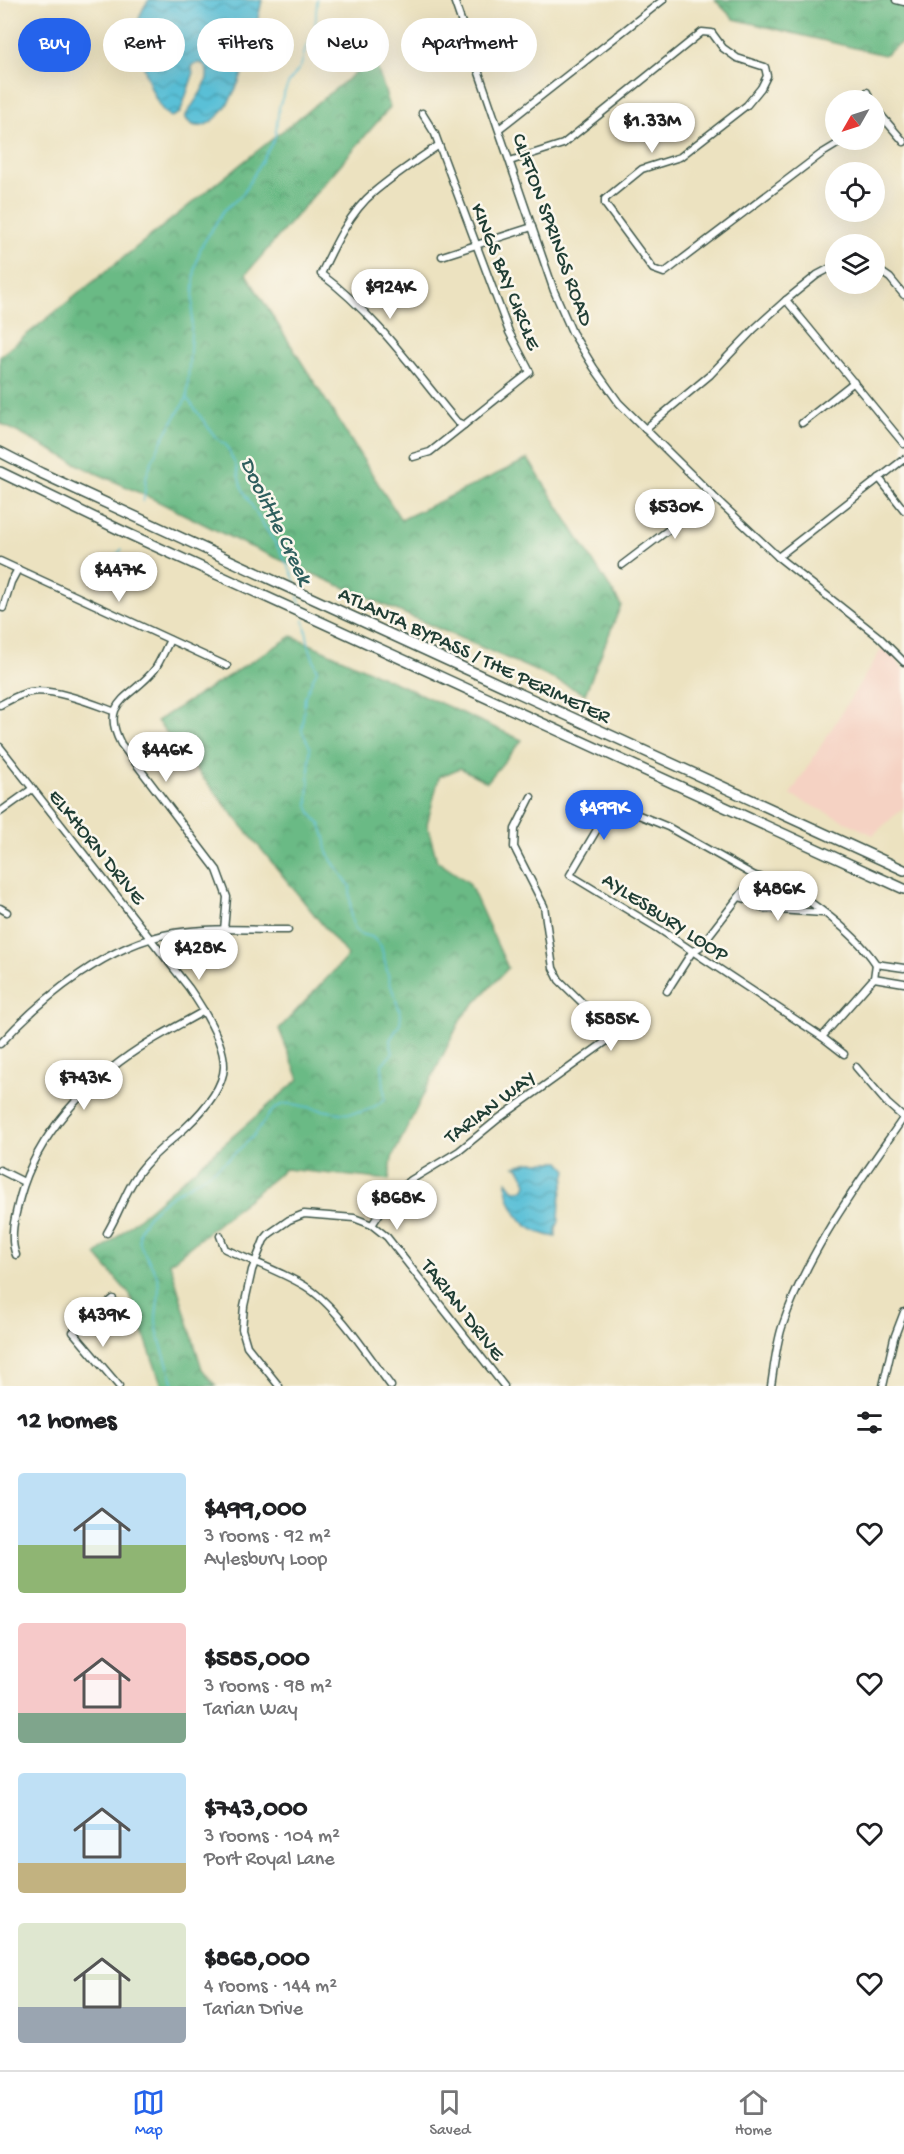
<!DOCTYPE html>
<meta charset="utf-8">
<style>
:root{--surface:#fff;--page:#f6f6f6;--text:#202124;--muted:#757577;--line:#e0e0e0;--accent:#2563eb}
body{margin:0;font-family:"Gochi Hand",sans-serif;background:var(--page);color:var(--text);height:100vh;display:flex;flex-direction:column;font-size:22px;white-space:nowrap}
*{box-sizing:border-box;margin:0}
p{font-size:20px;color:var(--muted)}
.icon{flex:none;width:33px;height:33px;fill:none;stroke:currentColor;stroke-width:2;stroke-linecap:round;stroke-linejoin:round}
.map{position:relative;height:1386px;overflow:hidden}
.sheet{display:flex;flex-direction:column;background:var(--surface);flex:1}
.sheet>*{flex:none}
.banner{position:absolute;left:18px;top:18px;width:600px;height:54px;display:flex;gap:12px}
.needle{width:39px;rotate:231deg}
.fabs{position:absolute;left:825px;top:90px;display:grid;gap:12px}
.fabs a{display:grid;place-items:center;width:60px;height:60px;border-radius:50%;background:var(--surface);box-shadow:0 6px 24px #0002;font-size:30px}
.price{position:absolute;translate:-50% -51px;padding:0 14px;border-radius:21px;background:#fff;color:#222;font-size:20px;line-height:39px;filter:drop-shadow(0 2px 3px #0008)}
.price::after{content:'';position:absolute;left:50%;top:36px;width:18px;height:14px;margin-left:-9px;background:inherit;clip-path:polygon(0 0,100% 0,50% 100%)}
.price.current{background:var(--accent);color:#fff}
ul{padding:0;list-style:none}
li{display:flex;align-items:center;gap:18px;height:150px;padding:0 18px}
li span{display:grid;place-items:center;flex:none;width:168px;height:120px;border-radius:6px;color:#555}
li>.icon{margin-inline-start:auto}
span .icon{width:72px;height:72px;fill:#fffc;stroke-width:1}
li b{font-size:26px}
h2{display:flex;justify-content:space-between;align-items:center;height:72px;padding:0 18px;font-size:26px}
.tag{padding:0 21px;border-radius:27px;background:var(--surface);box-shadow:0 6px 24px #0002;font-size:21px;line-height:54px}
.tag.current{background:var(--accent);color:#fff}
.tab-bar{display:flex;justify-content:space-around;align-items:center;height:84px;border-top:2px solid var(--line);background:var(--surface);font-size:16px;color:var(--muted)}
.tab-bar a{display:grid;justify-items:center;gap:3px}
.tab-bar .current{color:var(--accent)}
.map>svg:first-child{display:block}
.built{fill:#f5d2c3}
.forest{fill:url(#forest-crowns);stroke:#457c5c;stroke-width:1.5}
.water{fill:url(#water-waves);stroke:#3c7e86;stroke-width:1.5}
.lines{fill:none;stroke-linecap:round;stroke-linejoin:round}
.stream{stroke:#5ac0d7;stroke-width:1.5}
.minor-casing{stroke:#3e5649;stroke-width:9}
.highway-casing{stroke:#3e5649;stroke-width:12}
.minor{stroke:#fff;stroke-width:6}
.highway{stroke:#fff;stroke-width:9}
.labels{text-anchor:middle;stroke-width:5;stroke-linejoin:round;paint-order:stroke}
.street-label{font-size:21px;fill:#1f3d34;stroke:#fbf7ec}
.water-label{font-size:22px;font-style:italic;fill:#2e5e5d;stroke:#fbf7ec}
</style>
<div class="map">
<svg width="904" height="1386" viewBox="0 0 904 1386">
<defs>
<pattern id="forest-crowns" width="20" height="18" patternUnits="userSpaceOnUse" patternTransform="scale(1.5)"><rect width="20" height="18" fill="#6bba85"/><path d="M2 6a3 3 0 1 1 6 0M12 15a3 3 0 1 1 6 0" fill="none" stroke="#57986e"/></pattern>
<pattern id="water-waves" width="16" height="10" patternUnits="userSpaceOnUse" patternTransform="scale(1.5)"><rect width="16" height="10" fill="#5ac0d7"/><path d="M0 5q4-4 8 0t8 0" fill="none" stroke="#4a9daf"/></pattern>
</defs>
<rect width="100%" height="100%" fill="#fbf7ec"/>
<filter id="ink" filterUnits="userSpaceOnUse"><feTurbulence type="fractalNoise" baseFrequency=".0167" numOctaves="2"/><feDisplacementMap in="SourceGraphic" scale="12" xChannelSelector="R" yChannelSelector="G"/><feConvolveMatrix kernelMatrix="1 2 1 2 8 2 1 2 1" color-interpolation-filters="sRGB"/></filter>
<filter id="wash" filterUnits="userSpaceOnUse"><feTurbulence type="fractalNoise" baseFrequency=".008" numOctaves="4" result="noise"/><feDisplacementMap in="SourceGraphic" scale="24" xChannelSelector="R" yChannelSelector="G"/><feGaussianBlur stdDeviation="1.35" result="paint"/><feColorMatrix in="noise" values="0 0 0 0 0 0 0 0 0 0 0 0 0 0 0 0 0 1.4 0 .05"/><feComposite in="paint" operator="in"/></filter>
<g filter="url(#wash)">
<rect width="100%" height="100%" fill="#ece2c0"/>
<path class="built" d="M886,642L904,671V807L873,835L790,795Z"/>
<g class="forest">
<path d="M715,0H904V41L884,55L734,19Z"/>
<path d="M374,58L390,107L246,274L401,520L528,459L621,605L585,694L536,671L242,543L151,498L85,468L0,423V356Z"/>
<path d="M292,636L522,740L487,782L460,768L439,777L427,824L437,861L469,883L508,968L462,1017L392,1158L389,1180L285,1169L170,1263L202,1369L216,1386H162L130,1295L96,1255L299,1079L279,1029L348,956L157,721Z"/>
</g>
<g class="water">
<path d="M149,0H262C255,32 239,112 205,125C197,128 190,125 185,117C191,104 220,75 201,63L194,64L192,67L193,75L180,113L171,117C152,108 138,50 137,30C137,21 143,7 149,0Z"/>
<path d="M530,1162H560L567,1170L560,1200L559,1221L556,1229V1237C532,1233 518,1223 510,1200C508,1194 506,1187 507,1181L513,1189L519,1191L525,1189L527,1183L519,1168L515,1166Z"/>
</g>
<g class="lines">
<g class="stream">
<path d="M143,502C146,493 144,484 147,474C156,448 172,422 187,398"/>
<path d="M108,564L122,549"/>
<path d="M296,586L293,576L279,549L257,515L241,486L236,466L226,445L216,438L187,398L195,268L201,247L224,210L242,195L275,138L279,107L284,93L289,82L301,66L306,46L315,30L317,0"/>
<path d="M298,596L301,609"/>
<path d="M174,1386C170,1368 156,1336 156,1320C156,1305 161,1295 158,1280C154,1259 128,1245 144,1222C165,1192 200,1183 227,1160C236,1152 246,1144 254,1135C263,1125 270,1107 285,1104C293,1103 301,1106 308,1107C338,1113 360,1121 385,1099L382,1064L393,1053L390,1040L400,1024L401,1014L390,983L381,946L372,937L360,934L355,930L351,918L350,886L332,861L327,850L325,837L321,825L312,815L308,806L310,747L302,731L305,696L317,670L309,646L304,620"/>
</g>
</g>
</g>
<g filter="url(#ink)">
<g class="lines">
<g class="minor-casing">
<g id="minor">
<path d="M454,0L554,291L572,332L594,368L619,403L713,496L778,557L879,637L904,662"/>
<path d="M896,0L904,2"/>
<path d="M867,92L870,100"/>
<path d="M874,107L904,142"/>
<path d="M422,113L435,134L439,145"/>
<path d="M499,129L663,0"/>
<path d="M439,145L509,332L530,372L464,425L457,422C414,370 375,314 321,274C334,246 350,212 374,192C394,175 417,160 439,145Z"/>
<path d="M510,161L563,144L702,32L712,33L723,48L737,58L765,67L767,76L761,88L747,105L680,157L642,169L605,199V204L653,269L664,273L821,154L844,140"/>
<path d="M442,256L532,227"/>
<path d="M874,267L890,278L904,295"/>
<path d="M786,300L904,444"/>
<path d="M802,423L854,382"/>
<path d="M645,429L710,375L754,329L786,300L817,275L836,265"/>
<path d="M413,457L430,452L464,425"/>
<path d="M879,478L904,510"/>
<path d="M778,557L904,459"/>
<path d="M0,561L227,666"/>
<path d="M622,565L713,496"/>
<path d="M3,608L11,582L18,569"/>
<path d="M170,640C165,649 161,660 155,669C133,698 98,700 121,744L217,870L227,897L224,930"/>
<path d="M0,705C10,700 19,694 30,692C54,688 91,703 113,711"/>
<path d="M0,747L189,988C202,1007 225,1043 224,1067C223,1090 201,1113 185,1128C172,1140 157,1151 145,1165C127,1185 121,1210 107,1233"/>
<path d="M0,812L32,789"/>
<path d="M739,897L752,901L764,909L823,913"/>
<path d="M0,908L7,912"/>
<path d="M874,978L904,983"/>
<path d="M667,991L692,952L700,947L755,876"/>
<path d="M822,1037L874,978L876,964"/>
<path d="M0,1044C44,996 108,944 174,933C211,927 250,930 288,930"/>
<path d="M844,1054L822,1037L659,929L570,875L612,804L668,827L755,876C794,884 854,931 876,964L904,968"/>
<path d="M856,1067L887,1103L904,1118"/>
<path d="M0,1170L24,1182"/>
<path d="M372,1225L389,1199L411,1180L459,1151L498,1119L615,1035L559,980L553,968L544,906L514,847L515,829L531,797"/>
<path d="M220,1236L225,1249C251,1261 280,1271 305,1286C337,1306 368,1355 391,1386"/>
<path d="M16,1255C9,1237 15,1216 20,1197C37,1134 87,1082 141,1047C161,1034 183,1023 204,1011"/>
<path d="M113,1299L73,1332L119,1386"/>
<path d="M279,1386L247,1346L242,1329L244,1306L252,1270L264,1240L269,1234L289,1220L304,1214L354,1218L372,1225L387,1237L504,1386"/>
<path d="M771,1386C774,1367 776,1346 782,1327C808,1250 858,1184 904,1117"/>
<path d="M883,1386L894,1338L904,1312"/>
</g>
</g>
<g class="highway-casing">
<g id="highway">
<path d="M0,452L41,473L281,584L904,870"/>
<path d="M0,472L120,530L904,889"/>
</g>
</g>
<use href="#minor" class="minor"/>
<use href="#highway" class="highway"/>
</g>
</g>
<g class="labels">
<g class="street-label">
<text transform="translate(554 229) rotate(70)" y="7">CLIFTON SPRINGS ROAD</text>
<text transform="translate(507 276) rotate(68)" y="7">KINGS BAY CIRCLE</text>
<text transform="translate(475 654) rotate(25)" y="7">ATLANTA BYPASS / THE PERIMETER</text>
<text transform="translate(98 846) rotate(51)" y="7">ELKHORN DRIVE</text>
<text transform="translate(666 916) rotate(33)" y="7">AYLESBURY LOOP</text>
<text transform="translate(489 1106) rotate(-37)" y="7">TARIAN WAY</text>
<text transform="translate(464 1309) rotate(52)" y="7">TARIAN DRIVE</text>
</g>
<g class="water-label">
<text transform="translate(278 520) rotate(64)" y="8">Doolittle Creek</text>
</g>
</g>
</svg>
<div class="fabs">
<a><svg class="needle" viewBox="-14 -14 28 28"><path d="M0-13l5 13h-10z" fill="#e53935"/><path d="M0 13l5-13h-10z" fill="#757577"/></svg></a>
<a><svg class="icon" aria-label="locate" viewBox="0 0 24 24"><circle cx="12" cy="12" r="6"/><path d="M12 2v4M12 18v4M2 12h4M18 12h4"/></svg></a>
<a><svg class="icon" aria-label="layers" viewBox="0 0 24 24"><path d="M12 4l9 5-9 5-9-5zM3 14l9 5 9-5"/></svg></a>
</div>
<b class="price" style="left:652px;top:154px">$1.33M</b>
<b class="price" style="left:390px;top:320px">$924K</b>
<b class="price" style="left:675px;top:540px">$530K</b>
<b class="price" style="left:119px;top:603px">$447K</b>
<b class="price" style="left:166px;top:783px">$446K</b>
<b class="price current" style="left:604px;top:841px">$499K</b>
<b class="price" style="left:778px;top:922px">$486K</b>
<b class="price" style="left:199px;top:981px">$428K</b>
<b class="price" style="left:611px;top:1052px">$585K</b>
<b class="price" style="left:84px;top:1111px">$743K</b>
<b class="price" style="left:397px;top:1231px">$868K</b>
<b class="price" style="left:103px;top:1348px">$439K</b>
<div class="banner">
<a class="tag current">Buy</a>
<a class="tag">Rent</a>
<a class="tag">Filters</a>
<a class="tag">New</a>
<a class="tag">Apartment</a>
</div>
</div>
<section class="sheet">
<h2>12 homes<svg class="icon" aria-label="filters" viewBox="0 0 24 24"><path d="M4 7h16M4 17h16"/><circle cx="9" cy="7" r="2"/><circle cx="15" cy="17" r="2"/></svg></h2>
<ul>
<li><span style="background:linear-gradient(#bfe0f5 60%,#8fb573 0)"><svg class="icon" aria-label="home" viewBox="0 0 24 24"><path d="M3 11l9-7 9 7M6 9v11h12V9"/></svg></span><div><b>$499,000</b><p>3 rooms · 92 m²</p><p>Aylesbury Loop</p></div><svg class="icon" aria-label="heart" viewBox="0 0 24 24"><path d="M12 20l-8-8c-3-5 5-10 8-4 3-6 11-1 8 4z"/></svg></li>
<li><span style="background:linear-gradient(#f6c9c9 75%,#7fa58c 0)"><svg class="icon" aria-label="home" viewBox="0 0 24 24"><path d="M3 11l9-7 9 7M6 9v11h12V9"/></svg></span><div><b>$585,000</b><p>3 rooms · 98 m²</p><p>Tarian Way</p></div><svg class="icon" aria-label="heart" viewBox="0 0 24 24"><path d="M12 20l-8-8c-3-5 5-10 8-4 3-6 11-1 8 4z"/></svg></li>
<li><span style="background:linear-gradient(#bfe0f5 75%,#c2b280 0)"><svg class="icon" aria-label="home" viewBox="0 0 24 24"><path d="M3 11l9-7 9 7M6 9v11h12V9"/></svg></span><div><b>$743,000</b><p>3 rooms · 104 m²</p><p>Port Royal Lane</p></div><svg class="icon" aria-label="heart" viewBox="0 0 24 24"><path d="M12 20l-8-8c-3-5 5-10 8-4 3-6 11-1 8 4z"/></svg></li>
<li><span style="background:linear-gradient(#dfe7d0 70%,#9aa5b1 0)"><svg class="icon" aria-label="home" viewBox="0 0 24 24"><path d="M3 11l9-7 9 7M6 9v11h12V9"/></svg></span><div><b>$868,000</b><p>4 rooms · 144 m²</p><p>Tarian Drive</p></div><svg class="icon" aria-label="heart" viewBox="0 0 24 24"><path d="M12 20l-8-8c-3-5 5-10 8-4 3-6 11-1 8 4z"/></svg></li>
</ul>
</section>
<nav class="tab-bar">
<a class="current"><svg class="icon" aria-label="map" viewBox="0 0 24 24"><path d="M3 6l6-2 6 2 6-2v14l-6 2-6-2-6 2zM9 4v14M15 6v14"/></svg>Map</a>
<a><svg class="icon" aria-label="saved" viewBox="0 0 24 24"><path d="M7 4h10v16l-5-4-5 4z"/></svg>Saved</a>
<a><svg class="icon" aria-label="home" viewBox="0 0 24 24"><path d="M3 11l9-7 9 7M6 9v11h12V9"/></svg>Home</a>
</nav>
